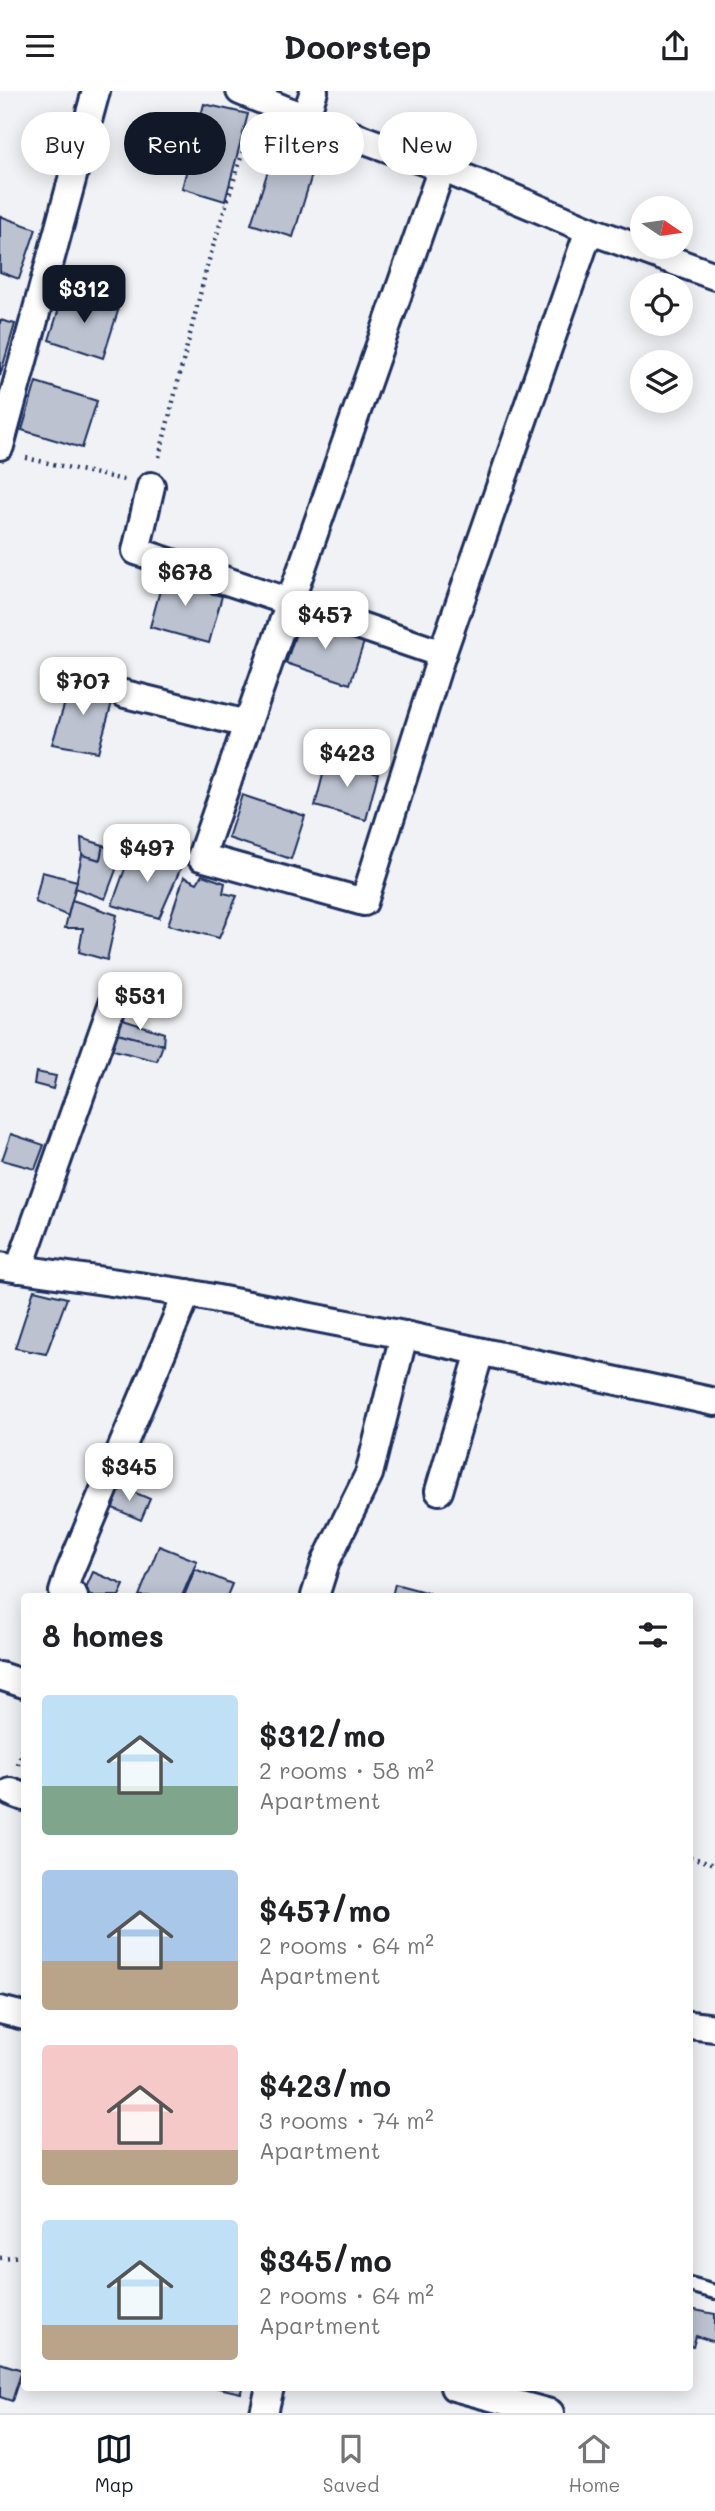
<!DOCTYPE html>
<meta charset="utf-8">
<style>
:root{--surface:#fff;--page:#f6f6f6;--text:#202124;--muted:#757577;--line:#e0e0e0;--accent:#111827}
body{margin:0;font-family:Mali,sans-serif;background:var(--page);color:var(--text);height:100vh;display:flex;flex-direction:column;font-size:26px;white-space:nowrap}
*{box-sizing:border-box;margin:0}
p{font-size:23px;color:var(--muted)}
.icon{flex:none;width:38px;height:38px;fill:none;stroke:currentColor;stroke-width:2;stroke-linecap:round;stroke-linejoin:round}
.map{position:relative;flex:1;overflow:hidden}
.drawer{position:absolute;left:21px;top:1502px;width:672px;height:798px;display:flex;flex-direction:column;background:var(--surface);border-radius:7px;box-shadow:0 4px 18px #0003}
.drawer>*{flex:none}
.banner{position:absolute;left:21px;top:21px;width:674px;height:63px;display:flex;gap:14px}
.needle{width:46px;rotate:103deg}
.buttons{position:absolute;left:630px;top:105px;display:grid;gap:14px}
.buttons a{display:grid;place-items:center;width:63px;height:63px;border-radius:50%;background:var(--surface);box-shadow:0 4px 18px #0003;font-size:35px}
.price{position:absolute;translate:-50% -60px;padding:0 16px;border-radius:14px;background:#fff;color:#222;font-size:23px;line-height:46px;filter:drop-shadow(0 2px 4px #0008)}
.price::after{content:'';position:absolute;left:50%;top:42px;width:21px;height:16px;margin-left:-10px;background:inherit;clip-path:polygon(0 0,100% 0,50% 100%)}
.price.selected{background:var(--accent);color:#fff}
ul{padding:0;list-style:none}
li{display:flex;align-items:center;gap:21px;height:175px;padding:0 21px}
li span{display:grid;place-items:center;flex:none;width:196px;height:140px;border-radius:7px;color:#555}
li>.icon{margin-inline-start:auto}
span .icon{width:84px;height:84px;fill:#fffc;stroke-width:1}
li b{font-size:30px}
h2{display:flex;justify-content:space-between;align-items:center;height:84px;padding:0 21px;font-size:30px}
.pill{padding:0 24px;border-radius:32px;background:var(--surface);box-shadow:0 4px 18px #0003;font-size:24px;line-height:63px}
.pill.selected{background:var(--accent);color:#fff}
header{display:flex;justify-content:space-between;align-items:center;height:91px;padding:0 21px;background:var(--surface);font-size:32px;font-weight:700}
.dock{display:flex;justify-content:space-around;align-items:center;height:98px;border-top:2px solid var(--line);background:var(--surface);font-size:19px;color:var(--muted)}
.dock a{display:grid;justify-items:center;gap:4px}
.dock .selected{color:var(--accent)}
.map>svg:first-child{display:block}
.building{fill:#bcc2d0;stroke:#1b2f5e;stroke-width:2}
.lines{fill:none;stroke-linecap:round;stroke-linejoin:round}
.service-casing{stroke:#1b2f5e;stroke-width:18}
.minor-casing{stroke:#1b2f5e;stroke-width:32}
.path{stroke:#1b2f5e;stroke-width:4.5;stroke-dasharray:2 5;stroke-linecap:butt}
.service{stroke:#fff;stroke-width:12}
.minor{stroke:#fff;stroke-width:26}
</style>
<header><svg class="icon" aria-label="menu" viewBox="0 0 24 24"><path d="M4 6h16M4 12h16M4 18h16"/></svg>Doorstep<svg class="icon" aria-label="share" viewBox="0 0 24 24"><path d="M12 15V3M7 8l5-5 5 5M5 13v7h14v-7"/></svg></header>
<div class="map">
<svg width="715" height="2322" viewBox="0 0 715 2322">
<rect width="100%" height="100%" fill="#f1f2f5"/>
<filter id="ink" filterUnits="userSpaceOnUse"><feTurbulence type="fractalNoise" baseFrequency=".0143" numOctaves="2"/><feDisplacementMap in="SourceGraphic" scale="14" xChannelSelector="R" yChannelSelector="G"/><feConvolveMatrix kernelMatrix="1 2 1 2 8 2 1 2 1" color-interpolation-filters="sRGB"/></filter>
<g filter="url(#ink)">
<g class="building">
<path d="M204,13L248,23L225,110L182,97Z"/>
<path d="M273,64L314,77L293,146L251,133Z"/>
<path d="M0,125L36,138L19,188L0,181Z"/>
<path d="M64,202L118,220L103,267L49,249Z"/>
<path d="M0,229L15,233L0,285Z"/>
<path d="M36,291L97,310L82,357L22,339Z"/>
<path d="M166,477L192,484L188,497L222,505L209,552L150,536Z"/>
<path d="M301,527L365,548L350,593L286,572Z"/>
<path d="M74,583L93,587L91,600L113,608L98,661L52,653Z"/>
<path d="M327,668L378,682L366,729L315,715Z"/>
<path d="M242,704L305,725L291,768L228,747Z"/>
<path d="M81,747L103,754L100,769L82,764Z"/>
<path d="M103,754L120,768L105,808L75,797L82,764L100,769Z"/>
<path d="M131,761L183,772L159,827L112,814Z"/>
<path d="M42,781L77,790L68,825L35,811Z"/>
<path d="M202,784L225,792L223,802L237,805L219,847L168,834L184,786L197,792Z"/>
<path d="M72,809L117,824L107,869L79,861L83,837H65Z"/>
<path d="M120,928L164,942L163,954L117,942Z"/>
<path d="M117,942L163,954L157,970L110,958Z"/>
<path d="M36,981L56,985L53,998L34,993Z"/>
<path d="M11,1043L44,1054L35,1078L2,1069Z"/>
<path d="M34,1199L67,1207L46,1263L15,1257Z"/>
<path d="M117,1394L150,1408L141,1429L108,1415Z"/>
<path d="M159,1455L197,1470L182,1505H139Z"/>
<path d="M195,1478L232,1493L227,1505H184Z"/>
<path d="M93,1481L124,1494L119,1505H93L84,1501Z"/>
<path d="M395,1493L429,1502L428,1505H392Z"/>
<path d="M690,2218L715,2223V2251L696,2245L693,2256L690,2255Z"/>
<path d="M0,2272L22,2279L12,2310L0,2306Z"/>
<path d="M214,2296H242L241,2302Z"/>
</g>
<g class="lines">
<g class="service-casing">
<path id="service" d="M690,2194L715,2201"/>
</g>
<g class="minor-casing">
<g id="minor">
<path d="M240,0L305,27L442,77L589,139L715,185"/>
<path d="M305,27L314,0"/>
<path d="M0,355L96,0"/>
<path d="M151,395L136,460L290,511L442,77"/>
<path d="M290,511L442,563L364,811L201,766Z"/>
<path d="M442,563L589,139"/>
<path d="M125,603L247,633"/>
<path d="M0,1175L187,1202L404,1244L715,1311"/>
<path d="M19,1178L114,909"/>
<path d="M439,1400L480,1261"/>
<path d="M74,1505L63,1501L69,1482L187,1202"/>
<path d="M315,1505L326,1470L369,1383L404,1244"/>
<path d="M0,1585L24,1593"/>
<path d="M11,1701L24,1706"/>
<path d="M0,1919L24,1925"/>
<path d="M690,1934L715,1937"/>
<path d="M454,2296L550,2322"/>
<path d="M264,2322L270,2296"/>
</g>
</g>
<g class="path">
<path d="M159,366L208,172L251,34"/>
<path d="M26,367L124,389"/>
<path d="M18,1674L24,1651"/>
<path d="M690,1766L715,1773"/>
<path d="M0,2167L24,2165"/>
</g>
<use href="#service" class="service"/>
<use href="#minor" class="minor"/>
</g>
</g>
</svg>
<div class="buttons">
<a><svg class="needle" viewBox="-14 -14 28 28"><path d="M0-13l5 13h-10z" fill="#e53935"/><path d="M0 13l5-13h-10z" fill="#757577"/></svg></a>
<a><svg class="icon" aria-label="locate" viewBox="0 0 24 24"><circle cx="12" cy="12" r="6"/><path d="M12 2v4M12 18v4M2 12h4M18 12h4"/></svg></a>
<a><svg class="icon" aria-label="layers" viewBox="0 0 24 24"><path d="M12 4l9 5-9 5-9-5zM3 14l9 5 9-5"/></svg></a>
</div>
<b class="price selected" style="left:84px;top:234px">$312</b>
<b class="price" style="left:185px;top:517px">$678</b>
<b class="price" style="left:325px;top:560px">$457</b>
<b class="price" style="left:83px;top:626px">$707</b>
<b class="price" style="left:347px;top:698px">$423</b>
<b class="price" style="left:147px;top:793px">$497</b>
<b class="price" style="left:140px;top:941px">$531</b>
<b class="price" style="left:129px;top:1412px">$345</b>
<div class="banner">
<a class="pill">Buy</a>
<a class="pill selected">Rent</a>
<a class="pill">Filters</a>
<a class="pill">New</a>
</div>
<section class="drawer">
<h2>8 homes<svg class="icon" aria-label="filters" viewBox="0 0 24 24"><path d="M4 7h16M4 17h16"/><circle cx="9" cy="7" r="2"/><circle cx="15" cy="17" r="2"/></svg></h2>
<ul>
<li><span style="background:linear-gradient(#bfe0f5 65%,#7fa58c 0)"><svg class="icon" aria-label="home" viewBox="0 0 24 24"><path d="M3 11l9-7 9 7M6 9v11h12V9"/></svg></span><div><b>$312/mo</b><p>2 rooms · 58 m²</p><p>Apartment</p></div></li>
<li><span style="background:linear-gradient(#a9c7e8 65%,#b9a48a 0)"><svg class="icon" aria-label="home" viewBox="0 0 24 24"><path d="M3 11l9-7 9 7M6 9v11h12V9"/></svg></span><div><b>$457/mo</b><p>2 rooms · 64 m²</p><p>Apartment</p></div></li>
<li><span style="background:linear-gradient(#f6c9c9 75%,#b9a48a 0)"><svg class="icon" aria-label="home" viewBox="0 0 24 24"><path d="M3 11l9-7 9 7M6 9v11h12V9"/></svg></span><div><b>$423/mo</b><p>3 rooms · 74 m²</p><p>Apartment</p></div></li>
<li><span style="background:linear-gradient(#bfe0f5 75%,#b9a48a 0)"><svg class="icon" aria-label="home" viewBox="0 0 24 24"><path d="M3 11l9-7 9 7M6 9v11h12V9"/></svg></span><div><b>$345/mo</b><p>2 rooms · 64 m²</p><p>Apartment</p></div></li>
</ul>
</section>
</div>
<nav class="dock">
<a class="selected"><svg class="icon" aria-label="map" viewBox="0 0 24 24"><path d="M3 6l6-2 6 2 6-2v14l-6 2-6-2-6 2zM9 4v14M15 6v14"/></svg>Map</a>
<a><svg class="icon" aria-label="saved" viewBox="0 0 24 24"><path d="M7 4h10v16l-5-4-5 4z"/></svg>Saved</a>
<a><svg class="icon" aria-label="home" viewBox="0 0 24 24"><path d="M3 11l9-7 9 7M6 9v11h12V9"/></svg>Home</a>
</nav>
